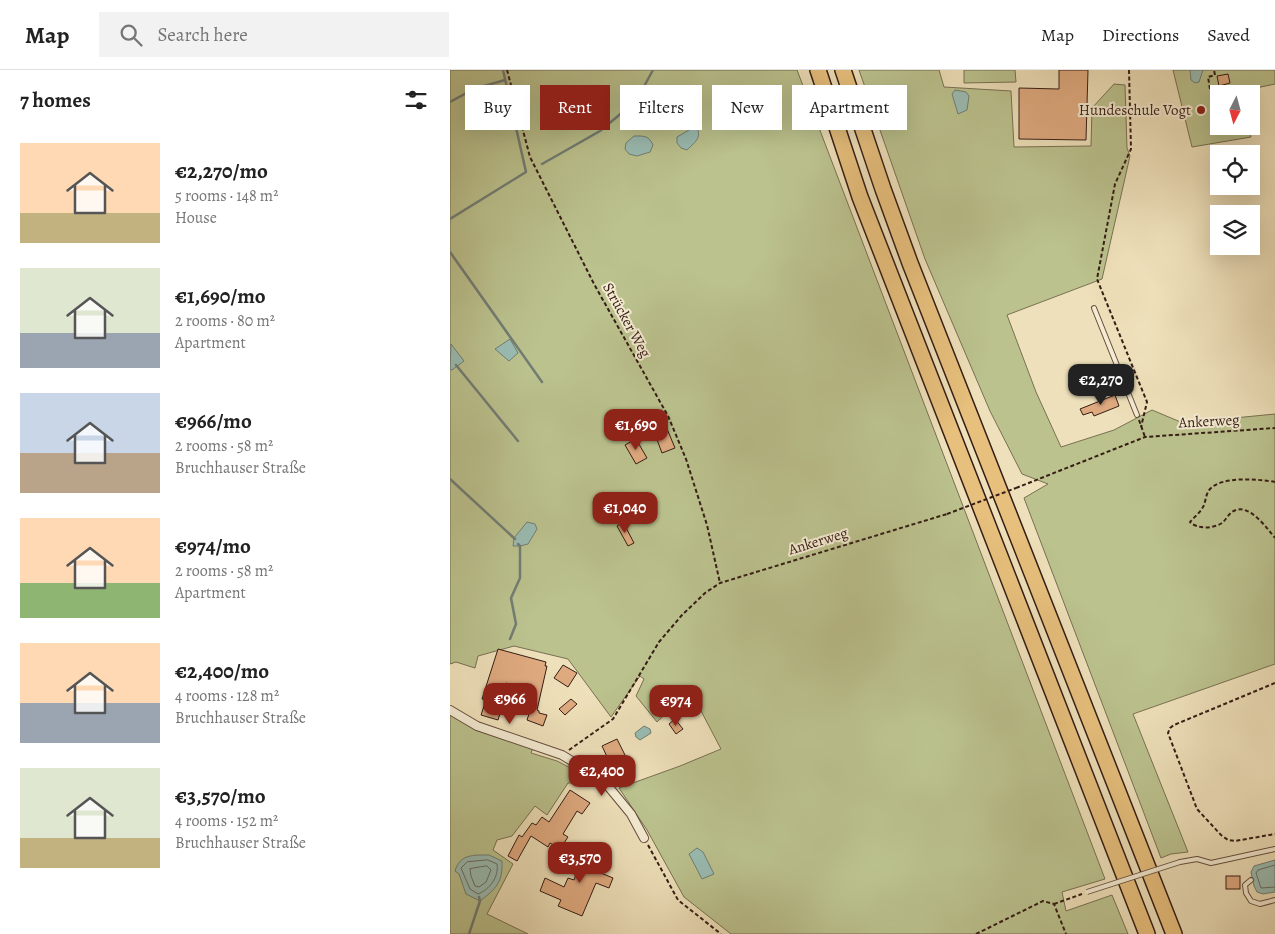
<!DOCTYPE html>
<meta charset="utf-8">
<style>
:root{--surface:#fff;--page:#f2f2f2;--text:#222;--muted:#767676;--line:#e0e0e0;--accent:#8f2418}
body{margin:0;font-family:Alegreya,serif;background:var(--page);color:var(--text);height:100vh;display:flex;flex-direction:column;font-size:19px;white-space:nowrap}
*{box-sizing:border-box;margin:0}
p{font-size:16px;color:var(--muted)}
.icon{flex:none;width:28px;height:28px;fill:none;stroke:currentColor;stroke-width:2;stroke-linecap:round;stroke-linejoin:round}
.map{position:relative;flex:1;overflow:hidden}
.drawer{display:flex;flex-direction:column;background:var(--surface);width:450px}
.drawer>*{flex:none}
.hud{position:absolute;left:15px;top:15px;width:475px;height:45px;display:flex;gap:10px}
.needle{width:32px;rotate:186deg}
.tools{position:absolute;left:760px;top:15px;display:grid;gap:10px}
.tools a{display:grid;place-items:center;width:50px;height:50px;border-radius:0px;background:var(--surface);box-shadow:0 5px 20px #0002;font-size:25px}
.price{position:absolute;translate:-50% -42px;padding:0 11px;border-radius:10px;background:var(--accent);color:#fff;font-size:16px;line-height:32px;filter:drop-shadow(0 1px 2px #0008)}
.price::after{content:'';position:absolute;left:50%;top:30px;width:15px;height:11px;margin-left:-8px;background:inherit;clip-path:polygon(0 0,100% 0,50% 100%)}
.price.on{background:#222;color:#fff}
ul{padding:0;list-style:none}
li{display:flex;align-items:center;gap:15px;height:125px;padding:0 20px}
li span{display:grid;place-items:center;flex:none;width:140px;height:100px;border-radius:0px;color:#555}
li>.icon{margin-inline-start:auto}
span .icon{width:60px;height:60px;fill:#fffc;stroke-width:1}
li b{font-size:21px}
h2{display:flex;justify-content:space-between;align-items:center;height:60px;padding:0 20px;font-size:21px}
.pill{padding:0 18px;border-radius:0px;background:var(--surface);box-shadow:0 5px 20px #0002;font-size:18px;line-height:45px}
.pill.on{background:var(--accent);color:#fff}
header{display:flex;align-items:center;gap:30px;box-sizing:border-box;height:70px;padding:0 25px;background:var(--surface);border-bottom:1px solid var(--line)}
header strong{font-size:24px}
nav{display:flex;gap:28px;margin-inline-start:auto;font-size:18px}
.search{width:350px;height:45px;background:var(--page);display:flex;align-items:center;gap:12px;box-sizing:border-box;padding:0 18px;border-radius:0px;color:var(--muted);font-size:19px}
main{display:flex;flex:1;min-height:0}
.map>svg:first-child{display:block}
.green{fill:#bbc28e;stroke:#787052}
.water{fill:#9abdb4;stroke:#727d74}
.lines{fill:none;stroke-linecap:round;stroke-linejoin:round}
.shore{stroke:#686d64;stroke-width:1}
.stream{stroke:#727d74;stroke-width:2.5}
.building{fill:#dfaa80;stroke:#361d15}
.service-casing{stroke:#644e3e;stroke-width:6}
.minor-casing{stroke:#644e3e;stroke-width:10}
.motorway-casing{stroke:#361d15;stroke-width:18}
.path{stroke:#361d15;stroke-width:2;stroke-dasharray:4 2.5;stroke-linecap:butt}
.service{stroke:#f4ebd2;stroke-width:4}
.minor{stroke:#f4ebd2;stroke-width:8}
.motorway{stroke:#e7c07d;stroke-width:15}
.service-bridge-casing{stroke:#644e3e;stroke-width:6;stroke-linecap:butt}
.path-bridge{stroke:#361d15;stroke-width:2;stroke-dasharray:4 2.5;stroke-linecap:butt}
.service-bridge{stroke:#f4ebd2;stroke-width:4}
.poi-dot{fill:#8f2418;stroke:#f4ebd2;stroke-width:2}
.labels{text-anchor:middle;stroke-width:4;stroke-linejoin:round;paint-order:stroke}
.poi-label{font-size:15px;fill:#361d15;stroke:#f4ebd2;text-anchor:end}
.street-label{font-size:15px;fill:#361d15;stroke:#f4ebd2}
</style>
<header>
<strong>Map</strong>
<div class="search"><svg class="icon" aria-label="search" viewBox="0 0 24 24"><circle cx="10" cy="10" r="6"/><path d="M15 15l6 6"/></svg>Search here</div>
<nav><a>Map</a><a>Directions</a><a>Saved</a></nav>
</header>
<main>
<section class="drawer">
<h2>7 homes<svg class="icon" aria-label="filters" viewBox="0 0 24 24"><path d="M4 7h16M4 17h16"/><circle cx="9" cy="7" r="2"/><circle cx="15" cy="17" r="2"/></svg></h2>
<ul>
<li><span style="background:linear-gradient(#ffd9b3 70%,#c2b280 0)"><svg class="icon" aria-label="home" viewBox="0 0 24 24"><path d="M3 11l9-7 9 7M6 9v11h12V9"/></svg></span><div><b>€2,270/mo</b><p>5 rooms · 148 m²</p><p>House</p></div></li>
<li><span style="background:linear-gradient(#dfe7d0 65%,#9aa5b1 0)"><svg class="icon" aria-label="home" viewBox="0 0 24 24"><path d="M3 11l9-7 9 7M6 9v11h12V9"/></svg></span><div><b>€1,690/mo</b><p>2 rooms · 80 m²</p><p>Apartment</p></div></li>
<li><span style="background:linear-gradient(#c9d6e8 60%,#b9a48a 0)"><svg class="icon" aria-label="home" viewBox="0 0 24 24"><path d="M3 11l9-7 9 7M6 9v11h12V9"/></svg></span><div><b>€966/mo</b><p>2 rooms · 58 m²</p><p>Bruchhauser Straße</p></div></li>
<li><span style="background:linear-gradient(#ffd9b3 65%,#8fb573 0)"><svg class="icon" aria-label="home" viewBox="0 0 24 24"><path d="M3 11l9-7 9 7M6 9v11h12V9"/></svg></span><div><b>€974/mo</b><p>2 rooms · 58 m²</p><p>Apartment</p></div></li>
<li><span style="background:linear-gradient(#ffd9b3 60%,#9aa5b1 0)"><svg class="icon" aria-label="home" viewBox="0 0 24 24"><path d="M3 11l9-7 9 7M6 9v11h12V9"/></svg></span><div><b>€2,400/mo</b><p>4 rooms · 128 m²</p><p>Bruchhauser Straße</p></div></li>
<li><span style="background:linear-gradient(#dfe7d0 70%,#c2b280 0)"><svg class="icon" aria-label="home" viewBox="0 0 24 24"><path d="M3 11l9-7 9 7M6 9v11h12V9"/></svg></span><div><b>€3,570/mo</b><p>4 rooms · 152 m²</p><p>Bruchhauser Straße</p></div></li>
</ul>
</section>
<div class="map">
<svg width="825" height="864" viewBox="0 0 825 864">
<rect width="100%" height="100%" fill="#eee0ba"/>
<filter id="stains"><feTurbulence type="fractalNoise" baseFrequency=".004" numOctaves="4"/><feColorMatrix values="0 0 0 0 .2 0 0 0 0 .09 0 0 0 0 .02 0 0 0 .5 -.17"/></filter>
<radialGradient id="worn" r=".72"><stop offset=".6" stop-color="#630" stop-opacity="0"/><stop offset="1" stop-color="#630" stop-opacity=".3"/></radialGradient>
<g class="green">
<path d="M0,0H347L655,809L612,822L616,841L662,825L678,864H281L234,827L197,760L169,718L230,696L271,679L240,620L207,652L186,626L194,609L190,606L161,647L118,589L64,576L28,586L25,598L6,592L0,594Z"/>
<path d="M409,0H489L494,17L561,21L564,77L641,76L642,38L664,14L675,15L677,78L680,86L652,209L557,245L586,322L611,377L664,360L702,340L733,353L825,344V594L683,644L738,782L721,784L711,788L574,428L598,414L572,404L540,341L475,189Z"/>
<path d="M514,0H565L566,12L514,13Z"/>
<path d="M723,0H825V14L792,21V24H769V56H799L801,67L742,77Z"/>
<path d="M0,641L83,678L81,683L107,691L148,712L118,713L97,745L85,736L62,766L47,770L43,780L63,794L37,844L78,864H0Z"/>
</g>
<g class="water">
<path d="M740,0H753L749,12L745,13L741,10Z"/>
<path d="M505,20L516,22L519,26L517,40L508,44L502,24Z"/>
<path d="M244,57L247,58C252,68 244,73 237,80L231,78L227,73V67Z"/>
<path d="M184,66C193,66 199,65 203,75L200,82L187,86L179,84L175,79L176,73Z"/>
<path d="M60,269L68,283L59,291L45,279Z"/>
<path d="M1,274L14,291L2,300L0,299Z"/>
<path d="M77,452L85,454L87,459L78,474L70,476H63L64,468Z"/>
<path d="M194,656L200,659L201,663L190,670L186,667L185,663Z"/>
<path d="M247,778L253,782L264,804L252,809L239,784Z"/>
<path d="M39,785L52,791C53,812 46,819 30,831L16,824L9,804L5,801C10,784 23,785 39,785Z"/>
<path d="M825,790V822L813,824L807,822L804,816L801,802L804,796Z"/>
</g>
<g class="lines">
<g class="shore">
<path d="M38,790L47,794C49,807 40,819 28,824L20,819L11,798L17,792Z"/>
<path d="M825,795L808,800L806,803L811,818L825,817"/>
<path d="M37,796L41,800L36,812L29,817L25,816L21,806L20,799Z"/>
</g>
<g class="stream">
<path d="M0,32L24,19L55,10"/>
<path d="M92,94L150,61L186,31L203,0"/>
<path d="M0,149L76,102L53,0"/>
<path d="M0,182L92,312"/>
<path d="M6,295L68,371"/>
<path d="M0,409L65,469"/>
<path d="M60,569L66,554L61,528L70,508V476L68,474"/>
<path d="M19,864L30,831L29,827"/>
</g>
</g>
<g class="building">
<path d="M609,0H638L636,70L569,69V18L609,19Z"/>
<path d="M778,4L780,13L769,16L767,6Z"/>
<path d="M665,325L669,336L644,346L642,342L633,345L630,339Z"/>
<path d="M215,354L225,378L212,383L203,359Z"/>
<path d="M186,369L197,388L186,394L175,375Z"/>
<path d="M188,423L192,432L178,440L173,431Z"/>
<path d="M173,452L184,473L178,476L167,456Z"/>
<path d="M48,579L96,592L95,596H97L87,640L89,641V643L97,645L93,656L77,650L85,626L82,625L84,622L56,613L49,633L53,634L48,650L31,645L36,630L32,629Z"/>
<path d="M113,595L127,603L118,617L104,608Z"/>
<path d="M121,629L127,634L115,645L109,639Z"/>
<path d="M225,649L233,659L226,664L219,654Z"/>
<path d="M167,669L176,687L174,688L181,701L167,708L152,676Z"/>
<path d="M120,720L140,733L132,744L127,741L113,764L118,767L110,779L100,773L98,777L81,766L67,791L58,786L69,765L72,767L82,753L86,755L92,747L99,752Z"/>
<path d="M136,778L157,787L151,803L163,808L159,818L146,813L132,846L108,836L111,830L90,821L95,808L114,817L118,808L124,810Z"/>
<rect x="776" y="806" width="14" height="13"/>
</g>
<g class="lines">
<g class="service-casing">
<g id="service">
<path d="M644,238L687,345"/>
<path d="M730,792L747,789L761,793L825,779"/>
<path d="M801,810L795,815L796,823L801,831L810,834L825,830"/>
</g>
</g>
<g class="minor-casing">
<path id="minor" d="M0,640L27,656L112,685L153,710L181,744L194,768"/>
</g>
<g class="motorway-casing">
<g id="motorway">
<path d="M368,0L410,127L697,864"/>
<path d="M393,0L433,119L460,193L724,864"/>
</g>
</g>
<g class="path">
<path d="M57,0L80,87L144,214L218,346L236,389L257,455L270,513"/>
<path d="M679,0L681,79L665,114L647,209L697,332L691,357"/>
<path d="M760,19L758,7L765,5L764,0"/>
<path d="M689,350L695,367"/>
<path d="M825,412C809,409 772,406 760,419C755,425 756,432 753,437C750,443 744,447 740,452C747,459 763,459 772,453C777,449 779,442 786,440C800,435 817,458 825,468"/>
<path d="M566,418L695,367L825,358"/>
<path d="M825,613L724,655L720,658L718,663L747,739L771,765L778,770L785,771L825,764"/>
<path d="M119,680L163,649L209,572L232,545L255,523L270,513L497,444"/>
<path d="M198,775L228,830L271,864"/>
<path d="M604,834L632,824"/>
<path d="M526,864L593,831L604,834L616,864"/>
</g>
<use href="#service" class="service"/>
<use href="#minor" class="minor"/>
<use href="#motorway" class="motorway"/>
<g class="service-bridge-casing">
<path id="service-bridge" d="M637,822L730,792"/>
</g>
<path class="path-bridge" d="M497,444L566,418"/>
<use href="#service-bridge" class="service-bridge"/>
</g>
<circle class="poi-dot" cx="751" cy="40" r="5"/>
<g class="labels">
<g class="poi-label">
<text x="741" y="45">Hundeschule Vogt</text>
</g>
<g class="street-label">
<text transform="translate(177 250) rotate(61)" y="5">Strücker Weg</text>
<text transform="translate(759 351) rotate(-3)" y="5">Ankerweg</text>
<text transform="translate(368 471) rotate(-17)" y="5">Ankerweg</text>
</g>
</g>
<rect width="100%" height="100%" filter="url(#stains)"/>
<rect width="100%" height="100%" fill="url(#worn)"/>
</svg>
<div class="tools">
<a><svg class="needle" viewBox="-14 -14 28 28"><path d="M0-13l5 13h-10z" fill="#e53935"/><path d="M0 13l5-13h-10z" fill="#767676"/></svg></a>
<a><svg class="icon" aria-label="locate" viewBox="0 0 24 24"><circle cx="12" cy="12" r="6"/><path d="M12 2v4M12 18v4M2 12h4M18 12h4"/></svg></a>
<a><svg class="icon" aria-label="layers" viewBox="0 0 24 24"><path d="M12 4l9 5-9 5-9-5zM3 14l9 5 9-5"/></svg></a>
</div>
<b class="price on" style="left:651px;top:336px">€2,270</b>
<b class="price" style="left:186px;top:381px">€1,690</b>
<b class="price" style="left:175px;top:464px">€1,040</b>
<b class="price" style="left:60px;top:655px">€966</b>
<b class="price" style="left:226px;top:657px">€974</b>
<b class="price" style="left:152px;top:727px">€2,400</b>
<b class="price" style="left:130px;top:814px">€3,570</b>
<div class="hud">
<a class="pill">Buy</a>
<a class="pill on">Rent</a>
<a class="pill">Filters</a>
<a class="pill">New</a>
<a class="pill">Apartment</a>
</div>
</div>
</main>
